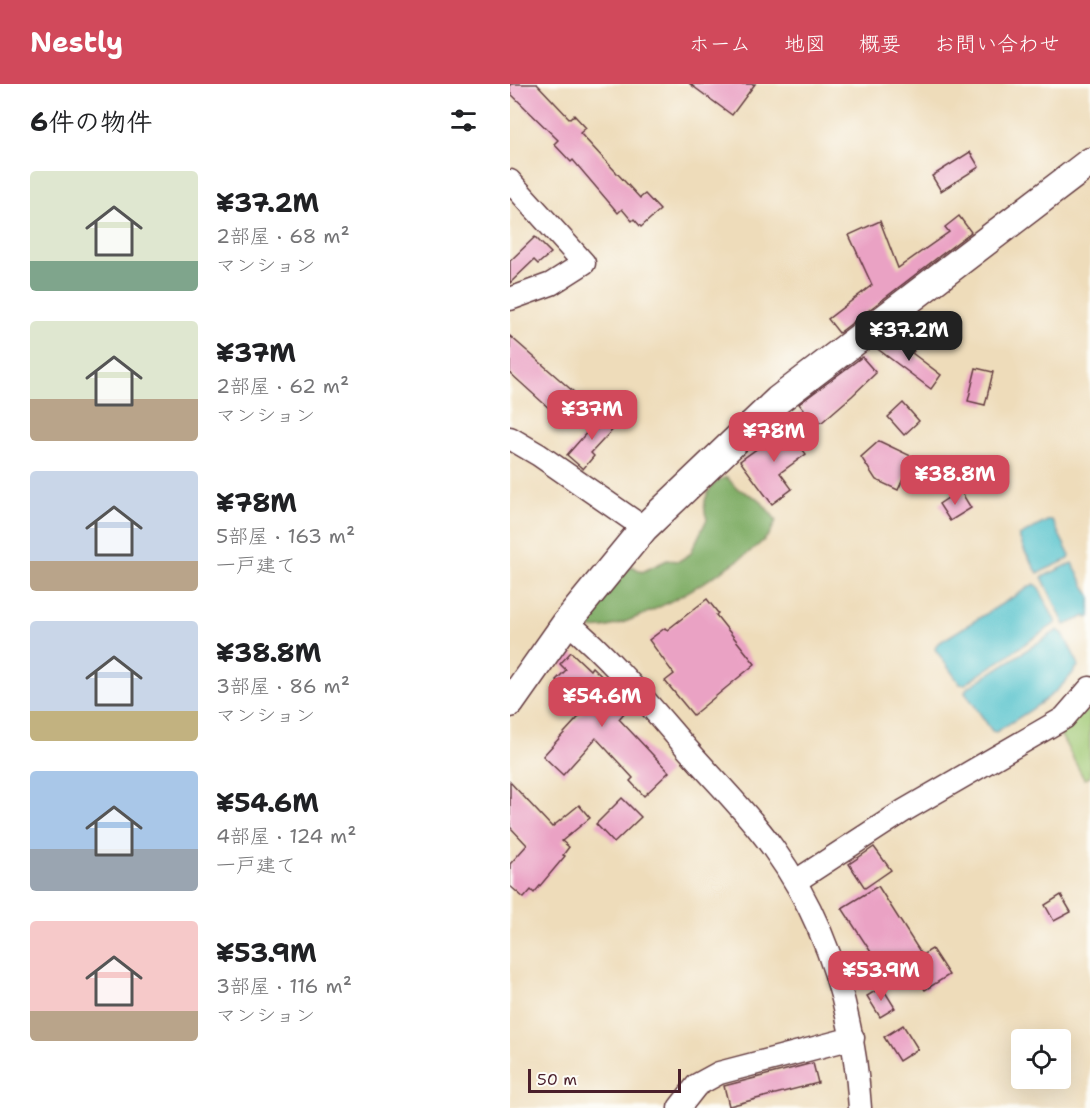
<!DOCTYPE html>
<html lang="ja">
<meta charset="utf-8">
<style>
:root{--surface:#fff;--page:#f2f2f2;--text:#202124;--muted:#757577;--accent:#d1495b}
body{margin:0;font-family:"Shantell Sans","Klee One",sans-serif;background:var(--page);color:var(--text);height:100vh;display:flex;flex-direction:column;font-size:22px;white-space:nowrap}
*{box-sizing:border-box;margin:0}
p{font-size:20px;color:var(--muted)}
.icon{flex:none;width:33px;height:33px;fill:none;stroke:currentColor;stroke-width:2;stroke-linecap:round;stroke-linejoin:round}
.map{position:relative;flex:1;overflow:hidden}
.side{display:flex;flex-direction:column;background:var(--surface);width:510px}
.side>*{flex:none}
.tools{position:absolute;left:501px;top:945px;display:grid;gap:12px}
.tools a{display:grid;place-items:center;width:60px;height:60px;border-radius:6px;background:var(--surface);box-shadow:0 6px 24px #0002;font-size:30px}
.scale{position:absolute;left:18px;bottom:15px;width:153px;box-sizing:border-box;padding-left:6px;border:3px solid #4a1f2b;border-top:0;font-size:16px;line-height:21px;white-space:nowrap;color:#4a1f2b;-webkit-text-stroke:4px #fdfcf7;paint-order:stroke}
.price{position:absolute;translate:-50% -51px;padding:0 14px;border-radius:12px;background:var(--accent);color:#fff;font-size:20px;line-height:39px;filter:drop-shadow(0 2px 3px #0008)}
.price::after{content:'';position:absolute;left:50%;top:36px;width:18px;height:14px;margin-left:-9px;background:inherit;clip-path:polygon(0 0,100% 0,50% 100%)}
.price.current{background:#222;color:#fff}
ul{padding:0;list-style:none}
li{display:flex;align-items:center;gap:18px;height:150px;padding:0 30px}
li span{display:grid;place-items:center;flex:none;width:168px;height:120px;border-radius:6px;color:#555}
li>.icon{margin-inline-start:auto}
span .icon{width:72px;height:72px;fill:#fffc;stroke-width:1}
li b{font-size:26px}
h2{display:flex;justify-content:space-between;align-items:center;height:72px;padding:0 30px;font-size:26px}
header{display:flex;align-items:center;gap:36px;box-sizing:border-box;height:84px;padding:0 30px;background:var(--accent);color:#fff}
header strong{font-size:28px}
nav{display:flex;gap:33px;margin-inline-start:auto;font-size:21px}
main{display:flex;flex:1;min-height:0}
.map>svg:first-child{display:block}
.green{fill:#a0c975;stroke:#757450;stroke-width:1.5}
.forest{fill:#80ad66;stroke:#656648;stroke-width:1.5}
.water{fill:#55c2cc;stroke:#50707c;stroke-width:1.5}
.building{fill:#eaa2c4}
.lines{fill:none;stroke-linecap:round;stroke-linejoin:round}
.minor-casing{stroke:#633b40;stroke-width:25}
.tertiary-casing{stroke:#633b40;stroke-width:31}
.minor{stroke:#fff;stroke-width:22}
.tertiary{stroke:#fff;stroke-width:28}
</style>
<header>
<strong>Nestly</strong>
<nav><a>ホーム</a><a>地図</a><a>概要</a><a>お問い合わせ</a></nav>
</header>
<main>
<section class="side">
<h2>6件の物件<svg class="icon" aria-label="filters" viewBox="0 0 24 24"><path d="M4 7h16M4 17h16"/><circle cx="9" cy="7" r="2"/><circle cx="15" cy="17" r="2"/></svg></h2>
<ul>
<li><span style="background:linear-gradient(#dfe7d0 75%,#7fa58c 0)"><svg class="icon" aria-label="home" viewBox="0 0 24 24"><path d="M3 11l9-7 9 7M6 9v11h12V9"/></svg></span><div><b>¥37.2M</b><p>2部屋 · 68 m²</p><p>マンション</p></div></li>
<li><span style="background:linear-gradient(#dfe7d0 65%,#b9a48a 0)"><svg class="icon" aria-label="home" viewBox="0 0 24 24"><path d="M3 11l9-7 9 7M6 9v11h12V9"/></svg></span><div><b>¥37M</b><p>2部屋 · 62 m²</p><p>マンション</p></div></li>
<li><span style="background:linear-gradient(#c9d6e8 75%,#b9a48a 0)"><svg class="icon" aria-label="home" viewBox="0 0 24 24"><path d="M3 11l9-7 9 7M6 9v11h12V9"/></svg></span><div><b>¥78M</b><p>5部屋 · 163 m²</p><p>一戸建て</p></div></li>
<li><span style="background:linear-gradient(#c9d6e8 75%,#c2b280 0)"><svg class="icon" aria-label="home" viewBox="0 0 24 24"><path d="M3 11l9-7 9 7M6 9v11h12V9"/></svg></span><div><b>¥38.8M</b><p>3部屋 · 86 m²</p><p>マンション</p></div></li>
<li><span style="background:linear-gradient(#a9c7e8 65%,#9aa5b1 0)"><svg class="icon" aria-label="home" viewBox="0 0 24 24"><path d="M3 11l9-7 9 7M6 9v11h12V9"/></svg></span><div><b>¥54.6M</b><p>4部屋 · 124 m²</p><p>一戸建て</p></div></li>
<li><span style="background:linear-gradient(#f6c9c9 75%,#b9a48a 0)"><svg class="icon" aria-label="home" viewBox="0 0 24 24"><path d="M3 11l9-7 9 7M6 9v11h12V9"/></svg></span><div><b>¥53.9M</b><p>3部屋 · 116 m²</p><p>マンション</p></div></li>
</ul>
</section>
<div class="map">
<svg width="580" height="1024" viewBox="0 0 580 1024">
<rect width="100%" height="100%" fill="#fdfcf7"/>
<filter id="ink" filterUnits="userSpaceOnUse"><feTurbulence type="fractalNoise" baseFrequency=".0167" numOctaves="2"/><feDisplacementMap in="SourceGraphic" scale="12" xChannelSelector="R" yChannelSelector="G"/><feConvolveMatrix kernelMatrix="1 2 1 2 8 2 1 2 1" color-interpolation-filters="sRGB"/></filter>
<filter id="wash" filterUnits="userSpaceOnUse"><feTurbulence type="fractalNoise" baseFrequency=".008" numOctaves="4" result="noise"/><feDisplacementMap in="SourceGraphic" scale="24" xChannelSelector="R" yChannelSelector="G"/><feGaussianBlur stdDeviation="1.35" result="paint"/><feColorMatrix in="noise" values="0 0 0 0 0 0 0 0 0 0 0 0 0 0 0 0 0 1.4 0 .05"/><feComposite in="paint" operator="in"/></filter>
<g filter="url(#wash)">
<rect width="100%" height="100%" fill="#eedcba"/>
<path class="green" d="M580,625V693L574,695L547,644Z"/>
<path class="forest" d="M217,393L226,404L249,415L266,436C264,442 261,448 257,453C231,480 114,552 78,544L76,535L87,525L106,496L122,482L132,488L157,476L169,477L180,470L197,435C190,418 199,397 217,393Z"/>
<g class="water">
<path d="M539,436H542L560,472L559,475L528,489L515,468L509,452Z"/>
<path d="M562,479L580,512V533L577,534L576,532L555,541L532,493Z"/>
<path d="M524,500L528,502L546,539L455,600H450L425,565L427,560Z"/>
<path d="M548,546L553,550L568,579V582C547,613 517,628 486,648L482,647L455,608L457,604Z"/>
</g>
<g id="blocks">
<g class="building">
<path d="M0,0H27L60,35L64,31L76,44L70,49L130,114L135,110L150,126L131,143L124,135L122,137L112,125L108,129L63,76L61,78L44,60L48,56L0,9Z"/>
<path d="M180,0H245L222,31Z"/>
<path d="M460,68L469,83L431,107L422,92Z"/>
<path d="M449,132L461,148L329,249L318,235L362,201L339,151L370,137L388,184L439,148L435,143Z"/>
<path d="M25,153L41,169L28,180L24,176L0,199V177Z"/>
<path d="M0,252L65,309L53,321L49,318L42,327L0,289Z"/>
<path d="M376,254L404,267L402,269L431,291L421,305L365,263Z"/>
<path d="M352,273L366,289L342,312L312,338L282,335L294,326L289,320Z"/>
<path d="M466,284L483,288L475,321L458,317Z"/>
<path d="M393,319L409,337L394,351L378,333Z"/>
<path d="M94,329L107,341L81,369L84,372L73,385L57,371Z"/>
<path d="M274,341L296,370L270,389L282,405L262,420L230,377L259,356L257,353Z"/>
<path d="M369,357L403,373L388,406L366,396L351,373Z"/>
<path d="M450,406L461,424L440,437L429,420Z"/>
<path d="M197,515L208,529L206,531L245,580L183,631L155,597L164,590L139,556L155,544L157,546Z"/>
<path d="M61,568L80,586L82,583L121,621L109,635L159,688L134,712L120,697L123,694L86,654L53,691L33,672L77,624L46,596L56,586L50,580Z"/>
<path d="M0,698L42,743L69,721L80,734L52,757L59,763L53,771L55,772L24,809L21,806L14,814L0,802V780L17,761L0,743Z"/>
<path d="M112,714L131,733L104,759L86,740Z"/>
<path d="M364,763L381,786L355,804L339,780Z"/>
<path d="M368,802L412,871L422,865L439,891L415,906L392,869L370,882L332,824Z"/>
<path d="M551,811L561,828L544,837L535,821Z"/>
<path d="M372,903L385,924L370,933L357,912Z"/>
<path d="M393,941L408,965L389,977L374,953Z"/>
<path d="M303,979L308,999L219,1022L214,1002Z"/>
</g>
</g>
</g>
<g filter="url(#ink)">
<use href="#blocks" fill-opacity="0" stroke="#633b40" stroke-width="1.5"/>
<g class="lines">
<g class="minor-casing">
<g id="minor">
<path d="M0,97L74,179L41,200L0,215"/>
<path d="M0,354L29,371L134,444"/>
<path d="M57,538C103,576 140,622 179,667C207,699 238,729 263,764C318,840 344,931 350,1024"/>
<path d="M286,797L395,726L554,634L580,604"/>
<path d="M169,1024L187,1001L209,989L343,954"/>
</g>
</g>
<g class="tertiary-casing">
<path id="tertiary" d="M0,619L57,538L134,444L268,316L580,78"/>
</g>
<use href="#minor" class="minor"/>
<use href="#tertiary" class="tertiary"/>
</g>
</g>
</svg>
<div class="tools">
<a><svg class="icon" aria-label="locate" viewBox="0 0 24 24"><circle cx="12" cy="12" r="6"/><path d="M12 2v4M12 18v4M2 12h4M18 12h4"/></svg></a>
</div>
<div class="scale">50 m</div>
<b class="price current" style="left:399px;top:278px">¥37.2M</b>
<b class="price" style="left:82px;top:357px">¥37M</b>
<b class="price" style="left:264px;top:379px">¥78M</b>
<b class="price" style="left:445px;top:422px">¥38.8M</b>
<b class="price" style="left:92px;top:644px">¥54.6M</b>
<b class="price" style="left:371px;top:918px">¥53.9M</b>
</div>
</main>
